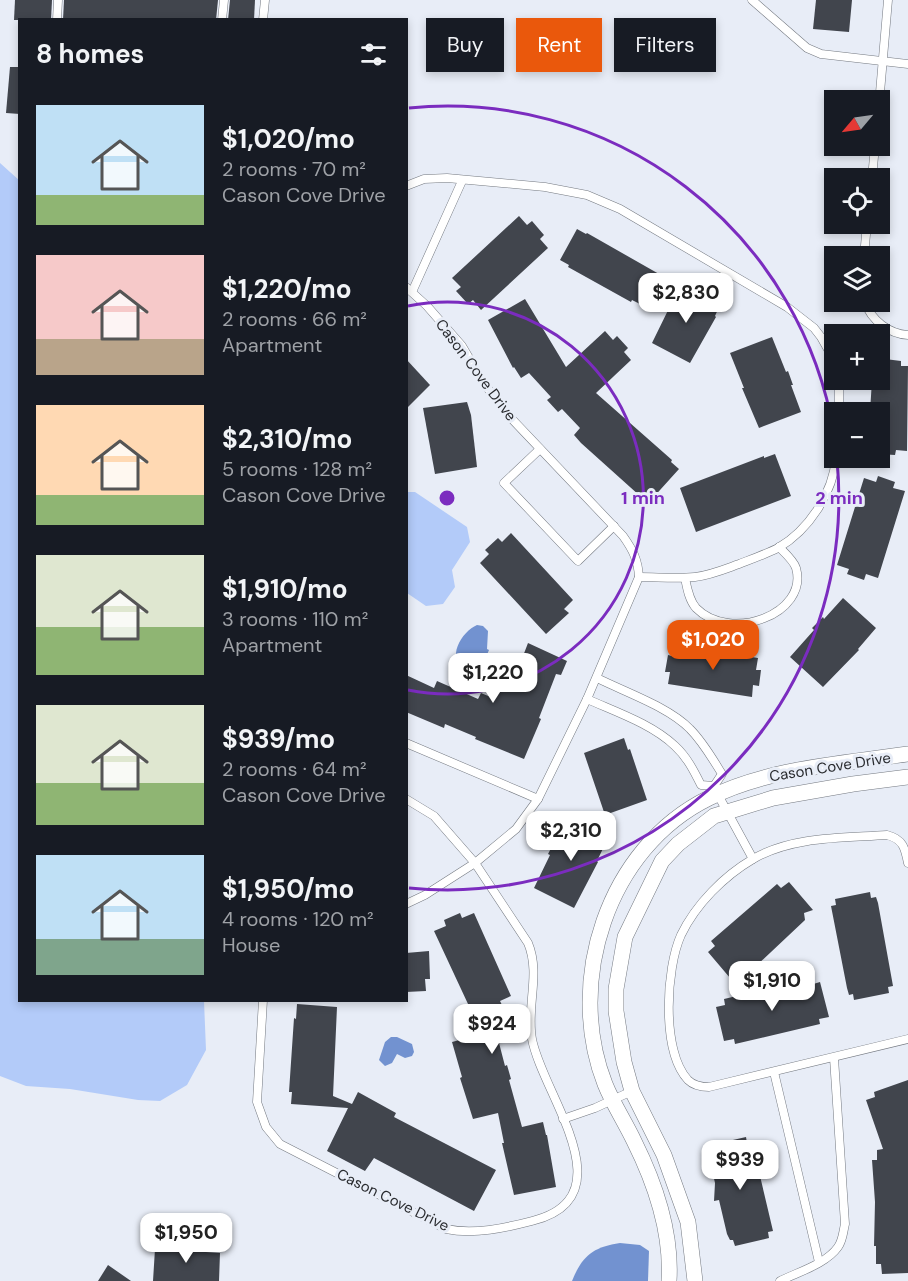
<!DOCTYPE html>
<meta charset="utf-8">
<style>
:root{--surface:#171b24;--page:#242831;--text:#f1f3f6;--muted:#9ea1a6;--accent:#ea580c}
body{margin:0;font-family:"DM Sans",sans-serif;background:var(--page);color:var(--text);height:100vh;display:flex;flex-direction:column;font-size:22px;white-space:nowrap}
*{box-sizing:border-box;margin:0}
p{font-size:20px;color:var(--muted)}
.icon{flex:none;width:33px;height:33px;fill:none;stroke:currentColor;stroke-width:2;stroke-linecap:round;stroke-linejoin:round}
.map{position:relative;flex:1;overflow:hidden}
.sheet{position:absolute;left:18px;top:18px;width:390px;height:984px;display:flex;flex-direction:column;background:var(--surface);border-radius:0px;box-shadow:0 3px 9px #0003}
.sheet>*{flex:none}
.hud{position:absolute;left:426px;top:18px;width:392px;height:54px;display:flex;gap:12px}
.needle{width:39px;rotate:241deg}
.fabs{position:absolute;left:824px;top:90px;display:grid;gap:12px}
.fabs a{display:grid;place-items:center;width:66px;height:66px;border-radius:0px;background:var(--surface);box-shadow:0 3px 9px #0003;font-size:30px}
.price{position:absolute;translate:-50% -51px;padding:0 14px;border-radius:12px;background:#fff;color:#222;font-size:20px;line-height:39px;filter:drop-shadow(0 2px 3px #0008)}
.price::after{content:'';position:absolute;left:50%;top:36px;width:18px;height:14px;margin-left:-9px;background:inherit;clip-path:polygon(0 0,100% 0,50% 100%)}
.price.selected{background:var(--accent);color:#fff}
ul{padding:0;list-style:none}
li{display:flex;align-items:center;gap:18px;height:150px;padding:0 18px}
li span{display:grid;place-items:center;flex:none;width:168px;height:120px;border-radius:0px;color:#555}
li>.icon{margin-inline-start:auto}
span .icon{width:72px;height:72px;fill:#fffc;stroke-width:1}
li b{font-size:26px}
h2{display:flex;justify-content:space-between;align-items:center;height:72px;padding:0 18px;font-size:26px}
.chip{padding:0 21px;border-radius:0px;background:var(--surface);box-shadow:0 3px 9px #0003;font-size:21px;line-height:54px}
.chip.selected{background:var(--accent);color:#fff}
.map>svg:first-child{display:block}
.green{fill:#b3cbf9}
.water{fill:#7292d0}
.building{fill:#41454d}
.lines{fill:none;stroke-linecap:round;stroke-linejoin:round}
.lane-casing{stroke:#747981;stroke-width:9}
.street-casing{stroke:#747981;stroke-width:16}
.lane{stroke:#fff;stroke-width:8}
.street{stroke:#fff;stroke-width:15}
.ring{fill:none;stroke:#7b2cbf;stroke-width:3}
.labels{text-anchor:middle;stroke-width:6;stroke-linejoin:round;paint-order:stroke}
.street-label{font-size:15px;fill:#292b2f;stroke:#e8edf7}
.centre{fill:#7b2cbf;stroke:#e8edf7;stroke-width:3}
.ring-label{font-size:18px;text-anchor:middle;font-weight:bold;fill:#7b2cbf;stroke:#e8edf7;stroke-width:6;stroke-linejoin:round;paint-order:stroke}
</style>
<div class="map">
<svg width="908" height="1281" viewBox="0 0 908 1281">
<rect width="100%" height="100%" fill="#e8edf7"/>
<g class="green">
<path d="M0,163L20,181V1000L204,1001L206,1050L187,1085L160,1101L138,1100L70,1089L26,1086L0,1076Z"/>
<path d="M406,492H415L467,527L470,542L452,570L455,587L443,604L426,606L407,593Z"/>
</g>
<g class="water">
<path d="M477,625L483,626L488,631L487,649L489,650L486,657L484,656L477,663L467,669C444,660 462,631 477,625Z"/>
<path d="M391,1037H397L412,1044L414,1052L412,1056L405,1058L397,1054L392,1063L385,1066L379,1060L385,1042Z"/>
<path d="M620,1243L640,1245L649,1251L648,1281H572C582,1256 593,1247 620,1243Z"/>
</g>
<g class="building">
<path d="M15,0H52L51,20H14Z"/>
<path d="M64,0H218L216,20H63Z"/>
<path d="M230,0H255L254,20H228Z"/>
<path d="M816,0H852L849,32L813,29Z"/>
<path d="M10,67H20V114L6,113Z"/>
<path d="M519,216L527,225L532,221L544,235L540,239L548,248L481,310L473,300L468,304L456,291L461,287L452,278Z"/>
<path d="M577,229L586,234L587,233L659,274L642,305L632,300L631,302L568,267L569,265L560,260Z"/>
<path d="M682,285L720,305L715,316L716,317L690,363L652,343L675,296H676Z"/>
<path d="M525,299L566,367L605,331L613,340L617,336L628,348L624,352L631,360L596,393L672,460L671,462L679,469L651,500H646L640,496L581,443L574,435L580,428L562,409L558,412L547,400L551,397L529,373L521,378L514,367L513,368L488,320Z"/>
<path d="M772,337L786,372L788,371L793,385H791L801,412L759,428L742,388H744L730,353Z"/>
<path d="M406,359L430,385L406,409Z"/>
<path d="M885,359L901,361V366H908L907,451L896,450L895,455L879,454V412H870L872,380H879V364L885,365Z"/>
<path d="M467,402L471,415L477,467L435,474L423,408Z"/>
<path d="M775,454L791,496L696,532L680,488L764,456V458Z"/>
<path d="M878,476L895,482L893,488L905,491L878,578L866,574L864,580L847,574L849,569L837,565L864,478L876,482Z"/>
<path d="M511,533L573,600L564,609L569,613L546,634L480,563L489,554L485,550L498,538L502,542Z"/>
<path d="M843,598L876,628L858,649L859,650L823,687L790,657L814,630L812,628L823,617L824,619Z"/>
<path d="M528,643L567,661L561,675L556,674L539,718L541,719L524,759L475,739L476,737L445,724L444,728L406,712V675L434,688L437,681L478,699L481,693L493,698L503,672L515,677Z"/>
<path d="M674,645L758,658L756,670H761L759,686L753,685L752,697L668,684L670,672H665L668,655L672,656Z"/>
<path d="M624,738L628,750L630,749L647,800L605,815L584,753Z"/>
<path d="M568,816L609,836L597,861L598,862L574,908L534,888L550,855L548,854Z"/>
<path d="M789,882L813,910L804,913L805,920L736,985L708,952L715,946L711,941L777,884L781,888Z"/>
<path d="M870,892L871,898L876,897L878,903L893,986L888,987L889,993L854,1000L853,994L849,995L847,988L831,906L836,905L835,899Z"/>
<path d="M460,913L462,918L474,913L511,996L500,1001L503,1007L491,1012L505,1066L507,1065L511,1079L509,1080L522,1127L543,1122L546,1135H547L556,1187L514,1195L502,1143H504L498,1113L473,1119L460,1078L462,1077L452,1042L482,1034L434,931L446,926L444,920Z"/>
<path d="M429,951L430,979H425L426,991L406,992V953Z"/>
<path d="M809,979L810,985L820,982L829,1017L819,1019L820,1024L735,1044L734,1039L724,1041L716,1007L725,1005L724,999Z"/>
<path d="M297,1004L337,1007L333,1096L352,1104L358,1092L396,1113L394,1117L496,1170L474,1211L374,1158L365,1171L327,1151L348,1108L291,1104L292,1092H289L294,1018L296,1019Z"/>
<path d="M908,1080V1273L882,1274L881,1264H876V1246H874L875,1202L872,1160H877V1150L883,1149L866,1100L875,1097L874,1092Z"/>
<path d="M746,1137L747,1143L752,1142L773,1231L768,1232L769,1238L735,1246L733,1240H730L727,1234L719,1200L714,1201L715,1183L708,1152L713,1151L711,1145Z"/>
<path d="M167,1245L206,1247V1252L220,1253L219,1281H153L155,1249L167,1250Z"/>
<path d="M108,1265L131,1281H98Z"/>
</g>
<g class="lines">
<g class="lane-casing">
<g id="lane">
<path d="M752,0L807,48L821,54L908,64"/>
<path d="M57,20L58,0"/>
<path d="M222,20L224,0"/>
<path d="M263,20L265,0"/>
<path d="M879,104L888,0"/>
<path d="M872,178L875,146"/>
<path d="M406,186L424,179L447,178L545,187L587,195L620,209L787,307L814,328L821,337L834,360"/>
<path d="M864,256L867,224"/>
<path d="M406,287L427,306L462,346L485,385L511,418L623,536C633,550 638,560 639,577L587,699L538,799L516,829L475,863L434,816L406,799"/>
<path d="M412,292L462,181"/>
<path d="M865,302C871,320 889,334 908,335"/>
<path d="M839,412V380"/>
<path d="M540,449L504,483L578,561L614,526"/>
<path d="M639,577C658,577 677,579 695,577C711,575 725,569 739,564C752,559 766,554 778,548C809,530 833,493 836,458"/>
<path d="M685,578C687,588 689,600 696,608C730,643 809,614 796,568C794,561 785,553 779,547"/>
<path d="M597,678C625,692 669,707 690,729C703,742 712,758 722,774L714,786"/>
<path d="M587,699C616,712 652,724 675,746C687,757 694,771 701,785L714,786"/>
<path d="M406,743L538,799"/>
<path d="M717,793L753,859"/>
<path d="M908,863C905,848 903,839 887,835C844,838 792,836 753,859C724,876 696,904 681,935C666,968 661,1051 688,1080C694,1086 701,1087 709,1087L908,1039"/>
<path d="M263,1000L257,1102L266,1127L280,1144L446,1229C474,1235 505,1228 532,1221C629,1197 542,1094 532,1039C526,1007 541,974 528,943L475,863L425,895L406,904"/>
<path d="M774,1072L819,1262"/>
<path d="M563,1119L595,1108L632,1091"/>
<path d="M780,1281C798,1272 826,1264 838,1247C843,1240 843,1232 845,1224L834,1058"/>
</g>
</g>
<g class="street-casing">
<g id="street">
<path d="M669,1281C672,1233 655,1183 634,1141C625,1122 613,1104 605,1084C565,982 607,848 709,798C769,768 842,764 908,754"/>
<path d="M695,1281L688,1222L664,1155L632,1091L624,1062L616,1011V989L625,937L662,861L678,844L714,816L773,798L853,784L908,777"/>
</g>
</g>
<use href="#lane" class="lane"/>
<use href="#street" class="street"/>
</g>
<g class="ring">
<path d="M408 306A196 196 0 1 1 408 690"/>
<path d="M409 108A392 392 0 0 1 834 433M837 460A392 392 0 0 1 409 888"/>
</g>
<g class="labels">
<g class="street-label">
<text transform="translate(476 370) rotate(53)" y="5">Cason Cove Drive</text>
<text transform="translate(830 767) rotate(-9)" y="5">Cason Cove Drive</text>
<text transform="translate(393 1200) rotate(26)" y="5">Cason Cove Drive</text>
</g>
</g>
<circle cx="447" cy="498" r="9" class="centre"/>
<g class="ring-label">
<text x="643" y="504">1 min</text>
<text x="839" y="504">2 min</text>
</g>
</svg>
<div class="fabs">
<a><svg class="needle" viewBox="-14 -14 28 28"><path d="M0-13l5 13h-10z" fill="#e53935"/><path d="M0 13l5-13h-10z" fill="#9ea1a6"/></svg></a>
<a><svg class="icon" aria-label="locate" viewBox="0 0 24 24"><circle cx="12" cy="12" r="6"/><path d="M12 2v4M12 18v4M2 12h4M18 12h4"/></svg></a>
<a><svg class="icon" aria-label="layers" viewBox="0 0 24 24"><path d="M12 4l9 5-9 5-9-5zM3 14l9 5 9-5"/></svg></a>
<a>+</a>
<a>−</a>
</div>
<b class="price" style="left:686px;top:324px">$2,830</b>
<b class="price selected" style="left:713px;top:671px">$1,020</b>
<b class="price" style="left:493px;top:704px">$1,220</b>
<b class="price" style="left:571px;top:862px">$2,310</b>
<b class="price" style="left:772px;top:1012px">$1,910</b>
<b class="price" style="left:492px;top:1055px">$924</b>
<b class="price" style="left:740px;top:1191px">$939</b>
<b class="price" style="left:186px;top:1264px">$1,950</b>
<div class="hud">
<a class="chip">Buy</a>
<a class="chip selected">Rent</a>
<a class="chip">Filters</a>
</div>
<section class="sheet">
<h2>8 homes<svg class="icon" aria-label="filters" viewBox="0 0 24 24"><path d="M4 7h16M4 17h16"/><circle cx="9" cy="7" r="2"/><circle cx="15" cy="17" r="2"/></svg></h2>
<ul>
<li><span style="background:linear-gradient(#bfe0f5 75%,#8fb573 0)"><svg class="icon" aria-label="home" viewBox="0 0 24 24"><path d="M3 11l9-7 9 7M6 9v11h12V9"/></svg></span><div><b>$1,020/mo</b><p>2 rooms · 70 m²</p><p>Cason Cove Drive</p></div></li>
<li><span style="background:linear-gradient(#f6c9c9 70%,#b9a48a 0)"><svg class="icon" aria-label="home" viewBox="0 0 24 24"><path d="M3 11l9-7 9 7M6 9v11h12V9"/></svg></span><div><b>$1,220/mo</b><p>2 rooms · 66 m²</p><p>Apartment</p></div></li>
<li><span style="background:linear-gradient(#ffd9b3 75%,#8fb573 0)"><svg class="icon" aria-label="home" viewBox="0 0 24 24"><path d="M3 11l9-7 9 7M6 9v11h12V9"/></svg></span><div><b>$2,310/mo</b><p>5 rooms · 128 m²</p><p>Cason Cove Drive</p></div></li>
<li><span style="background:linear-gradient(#dfe7d0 60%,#8fb573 0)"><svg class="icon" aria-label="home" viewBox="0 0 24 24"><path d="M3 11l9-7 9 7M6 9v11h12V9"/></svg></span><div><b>$1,910/mo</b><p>3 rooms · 110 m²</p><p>Apartment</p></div></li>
<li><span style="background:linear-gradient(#dfe7d0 65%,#8fb573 0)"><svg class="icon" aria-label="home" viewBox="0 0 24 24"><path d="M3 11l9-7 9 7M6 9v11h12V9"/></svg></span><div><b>$939/mo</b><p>2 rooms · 64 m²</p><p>Cason Cove Drive</p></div></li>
<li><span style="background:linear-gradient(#bfe0f5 70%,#7fa58c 0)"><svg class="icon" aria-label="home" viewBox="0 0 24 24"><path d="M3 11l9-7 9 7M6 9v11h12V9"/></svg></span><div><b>$1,950/mo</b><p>4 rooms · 120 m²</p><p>House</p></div></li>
</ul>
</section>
</div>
